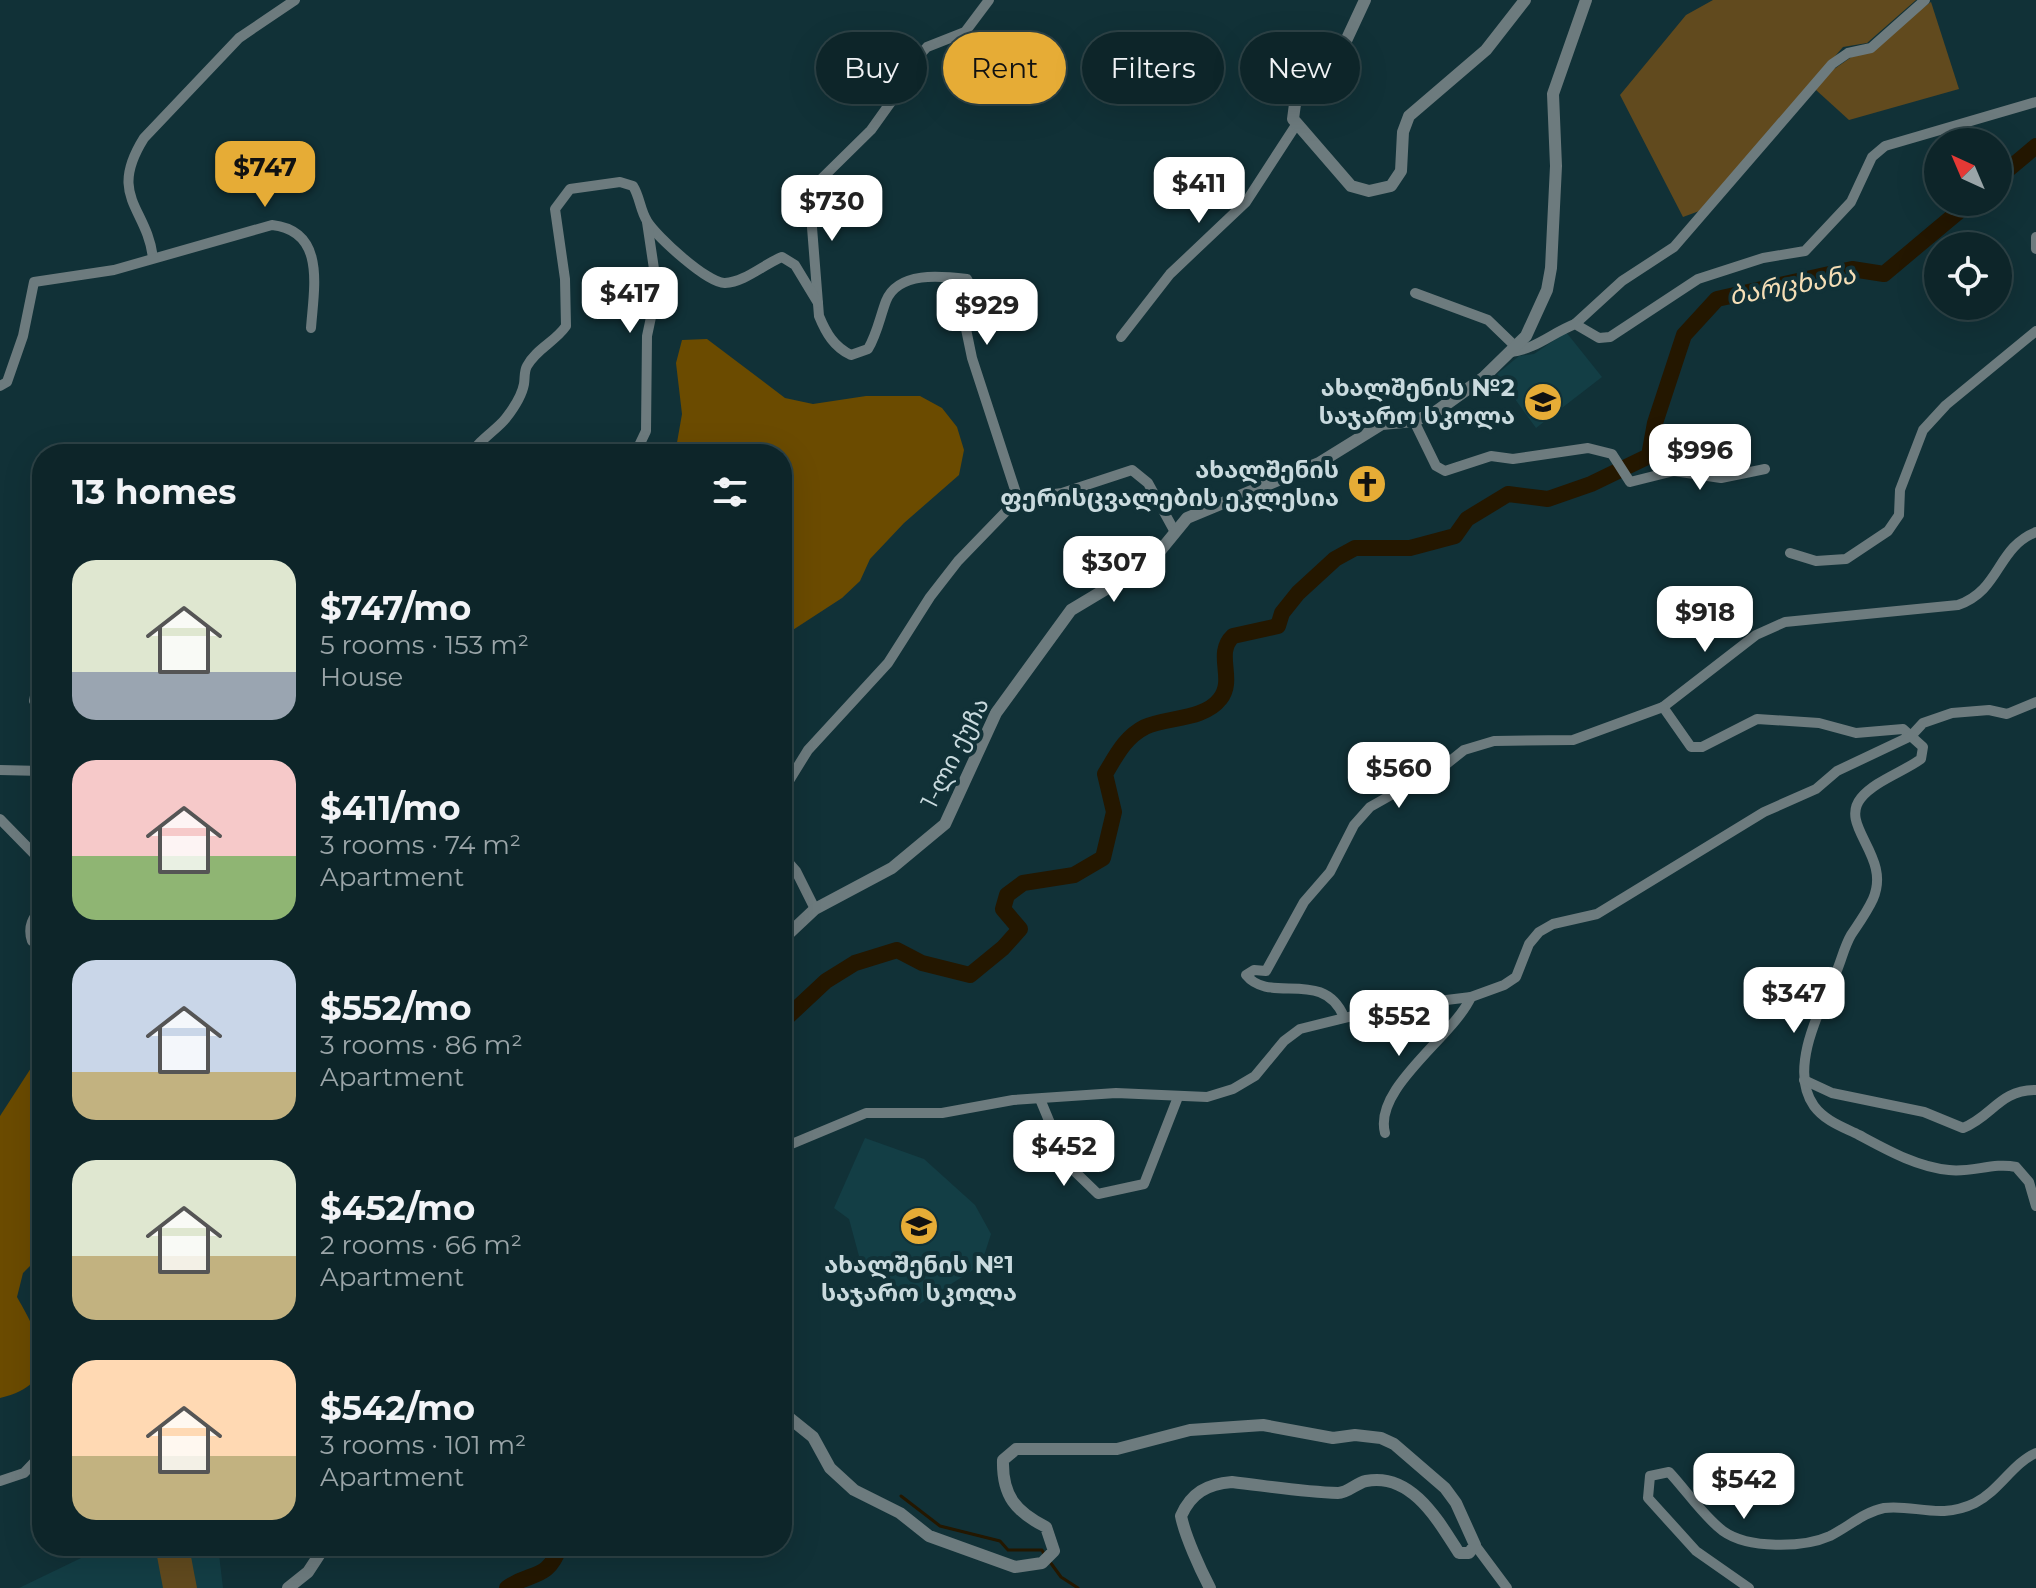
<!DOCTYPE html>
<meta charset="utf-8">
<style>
:root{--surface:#0d2529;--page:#1b3135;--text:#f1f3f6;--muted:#9aa5a8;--line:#2d4246;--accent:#e6ac36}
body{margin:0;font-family:Montserrat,"Noto Sans Georgian",sans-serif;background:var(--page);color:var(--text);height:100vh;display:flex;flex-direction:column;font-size:30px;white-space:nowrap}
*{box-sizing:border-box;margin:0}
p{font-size:26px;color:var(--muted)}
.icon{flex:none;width:44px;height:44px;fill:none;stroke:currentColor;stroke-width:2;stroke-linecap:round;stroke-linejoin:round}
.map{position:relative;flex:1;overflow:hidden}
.drawer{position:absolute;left:32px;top:444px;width:760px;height:1112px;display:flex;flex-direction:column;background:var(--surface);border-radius:32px;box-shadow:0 8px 32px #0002,0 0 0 2px var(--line)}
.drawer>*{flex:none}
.guide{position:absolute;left:816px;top:32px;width:760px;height:72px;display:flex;gap:16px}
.needle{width:52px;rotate:316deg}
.buttons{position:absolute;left:1924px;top:128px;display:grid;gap:16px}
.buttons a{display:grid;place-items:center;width:88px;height:88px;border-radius:50%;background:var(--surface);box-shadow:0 8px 32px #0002,0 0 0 2px var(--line);font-size:40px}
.price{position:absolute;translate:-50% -68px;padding:0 18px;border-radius:16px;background:#fff;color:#222;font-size:26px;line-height:52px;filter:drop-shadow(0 2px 4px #0008)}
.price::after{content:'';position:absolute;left:50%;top:48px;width:24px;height:18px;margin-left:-12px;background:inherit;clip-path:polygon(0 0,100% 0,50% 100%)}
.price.active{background:var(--accent);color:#111}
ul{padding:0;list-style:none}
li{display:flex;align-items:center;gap:24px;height:200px;padding:0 40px}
li span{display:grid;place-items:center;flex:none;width:224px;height:160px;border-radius:24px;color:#555}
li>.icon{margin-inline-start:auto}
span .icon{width:96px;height:96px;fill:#fffc;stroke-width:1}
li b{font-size:34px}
h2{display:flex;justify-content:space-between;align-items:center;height:96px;padding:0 40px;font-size:34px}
.pill{padding:0 28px;border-radius:36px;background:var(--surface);box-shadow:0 8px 32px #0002,0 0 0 2px var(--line);font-size:28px;line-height:72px}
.pill.active{background:var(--accent);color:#111}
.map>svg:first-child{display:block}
.built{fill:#133e45}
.green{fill:#614a1e}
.forest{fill:#6b4b00}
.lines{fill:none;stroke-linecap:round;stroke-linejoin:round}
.stream{stroke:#241700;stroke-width:3}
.river{stroke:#241700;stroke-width:16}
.minor{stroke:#6d7b7e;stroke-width:10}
.tertiary{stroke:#6d7b7e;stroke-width:12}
.labels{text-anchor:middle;stroke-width:8;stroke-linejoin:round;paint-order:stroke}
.poi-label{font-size:24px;font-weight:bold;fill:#c9dade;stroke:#113137;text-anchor:end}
.street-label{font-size:24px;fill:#c9dade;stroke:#113137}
.water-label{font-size:26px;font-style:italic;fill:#f5deb6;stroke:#113137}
</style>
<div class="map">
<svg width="2036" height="1588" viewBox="0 0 2036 1588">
<rect width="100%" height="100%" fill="#113137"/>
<g class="built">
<path d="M1566,332L1602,377L1536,428L1497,374L1519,356L1534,354Z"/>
<path d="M865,1138L924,1159L975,1205L991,1234L981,1265L918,1305L901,1300L859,1256L849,1219L834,1208Z"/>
<path d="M106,1546H218L223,1588H19Z"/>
</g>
<g class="green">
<path d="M1713,0H1916L1867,43L1843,47L1702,210L1683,217L1620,95L1686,15Z"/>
<path d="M1931,2L1959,89L1849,120L1816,90L1824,76Z"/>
<path d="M155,1546H189L197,1588H163Z"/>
</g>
<g class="forest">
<path d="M707,339L785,398L813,404L866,396H920L942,408L957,427L964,450L959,475L904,523L870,559L860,581L842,598L782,637V454H675L682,414L676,363L682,340Z"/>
<path d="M42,1051V1254L23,1273L17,1297C39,1336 66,1382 0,1398V1116Z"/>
</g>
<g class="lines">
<g class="stream">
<path d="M901,1496L940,1526L1000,1541L1008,1550H1042L1044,1554"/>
<path d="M1050,1562L1061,1577L1078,1588"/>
</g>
<g class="river">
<path d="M1998,178L2036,146"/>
<path d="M782,1022L826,981L855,963L897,950L922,963L970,975L1003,948L1020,929L1003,909L1007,895L1023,883L1074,875L1103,858L1114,812L1105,774C1116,756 1125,737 1145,727C1167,717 1204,720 1220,699C1236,679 1214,654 1233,636L1278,626L1282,613L1298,593L1335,559L1355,548H1410L1455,536L1467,519L1508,494L1548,499L1591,484L1649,456L1655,423L1684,335L1717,299L1852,269L1884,274L1970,202"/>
<path d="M507,1588C531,1571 548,1581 560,1546"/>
</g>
<g class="minor">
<path d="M989,0L965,32L927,47L917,58L911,74L871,130L811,189L810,202L819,316C826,333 834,347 851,355L868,349C877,334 880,317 886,301C898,271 941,276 967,279L972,289L966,329L972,358L1018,499"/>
<path d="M2036,237V249"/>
<path d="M153,258C147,207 107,197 144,138L239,38L295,0"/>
<path d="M1415,293L1488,320L1516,347"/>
<path d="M1575,324L1622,281L1674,247L1832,64L1848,53L1871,48L1925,0"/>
<path d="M1121,337L1170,274L1246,202L1296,125"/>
<path d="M1511,352C1536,349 1552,333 1575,324L1599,338L1610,337L1698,279L1763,258L1805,251L1851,202L1872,157L1885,146L2036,102"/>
<path d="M0,386L7,382L23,336L34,282L114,270L272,225C326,231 314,287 311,328"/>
<path d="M1414,421L1436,466L1445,471L1491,456L1513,459L1588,448L1612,454L1630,482L1674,471L1721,478L1765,469"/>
<path d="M472,454C478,440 497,430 506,418C513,409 522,395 524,384C525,378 524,371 527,366C536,349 555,342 566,326L565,279L555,209L570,189L620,182L633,186C640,197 640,210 647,221C656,236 708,284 725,283C745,282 764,264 782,257L795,265L818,303"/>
<path d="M635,454L646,431L647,336L657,289L647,222"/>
<path d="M2036,532C1996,548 2001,590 1958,605L1785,622L1756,635L1663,707L1691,747H1702L1757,719L1819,723L1856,733L1903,729L1923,747L1921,759C1903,772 1875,781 1861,798C1838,826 1892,856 1873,899C1867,912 1859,923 1851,935C1844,947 1841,962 1835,975C1820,1009 1788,1070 1814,1106C1825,1121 1843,1127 1859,1135C1887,1150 1917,1167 1949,1170C1971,1173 1994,1162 2016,1167L2029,1182L2036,1206"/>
<path d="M1790,553L1816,561L1846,559L1888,531L1899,515L1900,490L1923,430L1946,405L2036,331"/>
<path d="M34,701L42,660"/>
<path d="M0,770L42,771"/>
<path d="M782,792L808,750L888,663L930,597L958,561L1018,499L1062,493L1132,470L1148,483L1175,532"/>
<path d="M0,819L42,862"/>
<path d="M782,855L796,871L815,909"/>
<path d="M32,941C27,926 33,918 42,906"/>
<path d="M1344,1017C1323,967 1270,1005 1246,975L1254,970L1266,971L1304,902L1330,872L1354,825L1370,807L1400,790L1424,782L1464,750L1494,741L1573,740L1663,707"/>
<path d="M1804,1080L1832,1093L1924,1112L1963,1128C1993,1116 1999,1090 2036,1090"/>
<path d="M1040,1099L1067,1164L1098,1194L1144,1184L1178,1097"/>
<path d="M1385,1133C1373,1088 1453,1037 1471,997"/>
<path d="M782,1148L866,1113H942L1013,1100L1116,1093L1207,1097L1233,1089L1255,1076L1284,1041L1300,1029L1389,1007L1471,997L1504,985L1516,977L1529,944L1539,932L1553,924L1597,914L1764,812L1816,789L1837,771L1911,736L1923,723L1952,713L1989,710L2007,714L2036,702"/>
<path d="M0,1481L24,1473L42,1454"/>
<path d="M1475,1545L1507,1588"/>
<path d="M1749,1588L1696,1551L1648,1498L1650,1476L1669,1472C1686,1490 1703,1516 1723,1531C1748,1549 1803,1548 1830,1536C1848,1527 1864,1512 1884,1508C1914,1504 1940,1520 1975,1503C1999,1491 2013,1463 2036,1453"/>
</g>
<g class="tertiary">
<path d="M1365,0L1345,43L1295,104L1293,119L1351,186L1369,191L1391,186L1401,171L1403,132L1409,116L1486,50L1525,0"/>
<path d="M782,940L815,909L892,868L945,824L996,713L1071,610L1151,562L1187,518L1319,463L1382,424L1414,421L1434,413L1483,378L1526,336L1547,290L1551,268L1556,166L1553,94L1586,0"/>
<path d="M782,1412L813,1437L830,1468L854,1490L900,1513L929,1536L1015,1567L1042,1563L1054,1551L1046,1527C1016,1512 1002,1496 1003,1460L1016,1449H1117L1190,1430L1263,1425L1333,1438L1355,1435L1381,1438L1394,1444L1445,1488L1456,1503L1475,1545L1469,1553H1459C1439,1522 1412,1472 1366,1481C1356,1483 1348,1493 1338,1493C1303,1492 1267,1486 1232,1482C1207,1484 1191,1493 1181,1516C1185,1536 1200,1569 1210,1588"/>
<path d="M288,1588L308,1572L325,1546"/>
</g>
</g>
<defs>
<g id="school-disc" transform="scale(2)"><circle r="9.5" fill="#e6ac36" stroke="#113137"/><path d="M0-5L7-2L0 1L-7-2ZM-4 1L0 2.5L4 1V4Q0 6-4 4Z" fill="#111"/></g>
<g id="church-disc" transform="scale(2)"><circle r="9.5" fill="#e6ac36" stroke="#113137"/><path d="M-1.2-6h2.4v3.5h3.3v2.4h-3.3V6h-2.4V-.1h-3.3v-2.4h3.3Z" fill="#111"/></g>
</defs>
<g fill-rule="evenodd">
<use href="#school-disc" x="1543" y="402"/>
<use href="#church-disc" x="1367" y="484"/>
<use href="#school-disc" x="919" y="1226"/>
</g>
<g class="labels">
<g class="poi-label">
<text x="1515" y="396">ახალშენის №2<tspan x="1515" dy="28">საჯარო სკოლა</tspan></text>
<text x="1339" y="478">ახალშენის<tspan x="1339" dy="28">ფერისცვალების ეკლესია</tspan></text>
<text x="919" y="1273" text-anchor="middle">ახალშენის №1<tspan x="919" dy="28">საჯარო სკოლა</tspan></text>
</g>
<g class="street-label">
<text transform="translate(955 753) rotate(-63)" y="8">1-ლი ქუჩა</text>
</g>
<g class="water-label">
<text transform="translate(1792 285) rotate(-10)" y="9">ბარცხანა</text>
</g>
</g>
</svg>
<div class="buttons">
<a><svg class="needle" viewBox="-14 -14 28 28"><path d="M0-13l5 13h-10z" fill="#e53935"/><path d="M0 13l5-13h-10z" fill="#9aa5a8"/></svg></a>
<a><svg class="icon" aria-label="locate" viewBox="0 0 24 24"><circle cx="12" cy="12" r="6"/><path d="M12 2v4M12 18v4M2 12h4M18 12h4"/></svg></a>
</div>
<b class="price active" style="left:265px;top:209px">$747</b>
<b class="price" style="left:1199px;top:225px">$411</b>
<b class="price" style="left:832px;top:243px">$730</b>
<b class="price" style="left:630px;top:335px">$417</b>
<b class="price" style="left:987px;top:347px">$929</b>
<b class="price" style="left:1700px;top:492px">$996</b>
<b class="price" style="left:1114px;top:604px">$307</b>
<b class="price" style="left:1705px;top:654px">$918</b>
<b class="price" style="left:1399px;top:810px">$560</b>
<b class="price" style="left:1794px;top:1035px">$347</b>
<b class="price" style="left:1399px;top:1058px">$552</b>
<b class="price" style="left:1064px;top:1188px">$452</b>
<b class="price" style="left:1744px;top:1521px">$542</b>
<div class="guide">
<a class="pill">Buy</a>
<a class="pill active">Rent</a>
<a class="pill">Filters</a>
<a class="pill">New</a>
</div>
<section class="drawer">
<h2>13 homes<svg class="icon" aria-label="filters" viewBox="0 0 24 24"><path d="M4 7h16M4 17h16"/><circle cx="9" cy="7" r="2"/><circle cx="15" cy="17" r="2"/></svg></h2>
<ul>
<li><span style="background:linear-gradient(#dfe7d0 70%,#9aa5b1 0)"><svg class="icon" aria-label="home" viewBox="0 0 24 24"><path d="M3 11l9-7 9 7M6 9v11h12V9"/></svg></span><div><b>$747/mo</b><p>5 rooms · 153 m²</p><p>House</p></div></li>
<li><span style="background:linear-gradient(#f6c9c9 60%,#8fb573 0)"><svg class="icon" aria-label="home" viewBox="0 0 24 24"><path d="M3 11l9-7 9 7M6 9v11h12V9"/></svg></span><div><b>$411/mo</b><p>3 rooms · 74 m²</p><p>Apartment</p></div></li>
<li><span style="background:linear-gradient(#c9d6e8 70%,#c2b280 0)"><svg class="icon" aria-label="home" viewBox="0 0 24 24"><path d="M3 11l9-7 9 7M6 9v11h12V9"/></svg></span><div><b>$552/mo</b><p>3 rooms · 86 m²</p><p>Apartment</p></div></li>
<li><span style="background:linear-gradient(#dfe7d0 60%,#c2b280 0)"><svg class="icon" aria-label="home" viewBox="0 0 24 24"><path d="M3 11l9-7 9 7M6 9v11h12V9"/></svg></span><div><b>$452/mo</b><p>2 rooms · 66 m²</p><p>Apartment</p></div></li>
<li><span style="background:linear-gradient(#ffd9b3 60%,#c2b280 0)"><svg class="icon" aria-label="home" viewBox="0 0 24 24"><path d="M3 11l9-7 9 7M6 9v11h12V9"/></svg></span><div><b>$542/mo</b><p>3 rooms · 101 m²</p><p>Apartment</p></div></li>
</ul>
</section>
</div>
